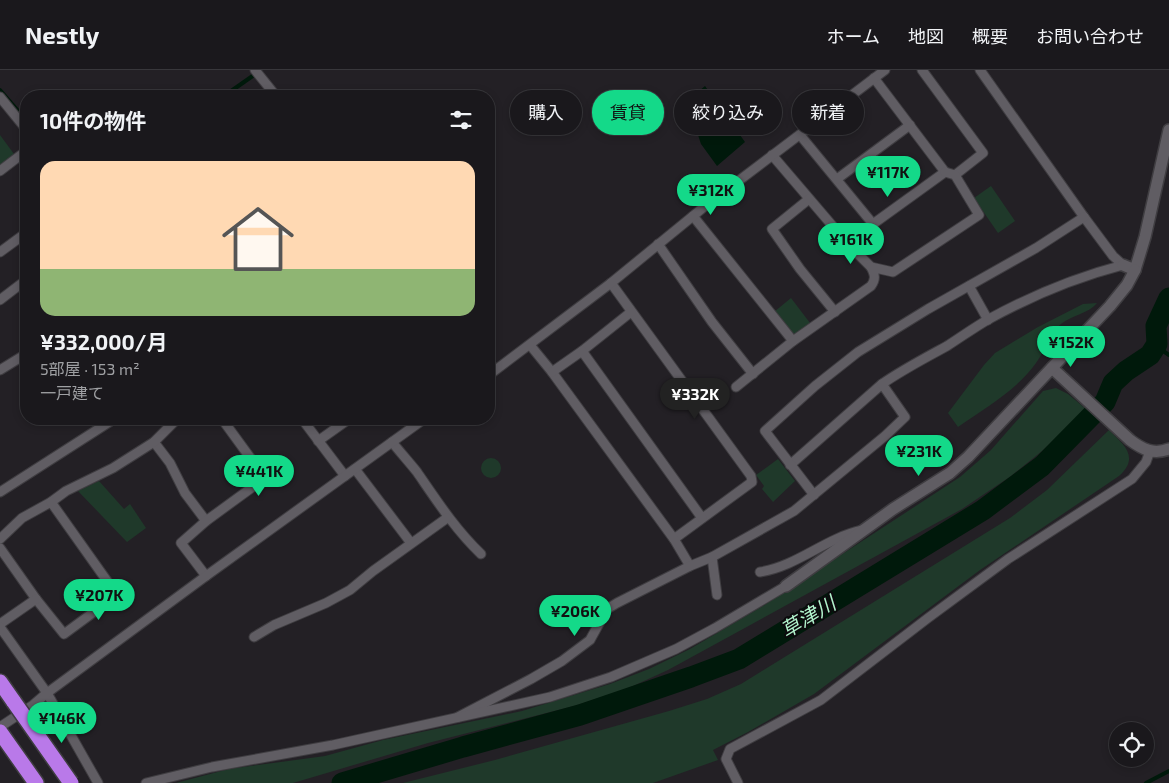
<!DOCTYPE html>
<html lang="ja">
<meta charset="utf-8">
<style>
:root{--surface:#1a181c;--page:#272529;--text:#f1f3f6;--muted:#9fa0a3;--line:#38373b;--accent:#14d989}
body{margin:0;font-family:"Exo 2","Noto Sans JP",sans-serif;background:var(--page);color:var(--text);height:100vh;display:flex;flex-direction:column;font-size:19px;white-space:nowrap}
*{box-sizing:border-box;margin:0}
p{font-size:16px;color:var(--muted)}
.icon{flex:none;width:28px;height:28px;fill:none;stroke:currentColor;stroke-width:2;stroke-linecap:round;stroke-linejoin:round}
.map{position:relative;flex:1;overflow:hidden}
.details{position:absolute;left:20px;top:20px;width:475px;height:335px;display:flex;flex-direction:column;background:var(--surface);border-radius:20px;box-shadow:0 2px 8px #0003,0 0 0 1px var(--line)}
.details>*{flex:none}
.guide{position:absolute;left:510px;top:20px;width:475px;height:45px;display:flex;gap:10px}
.controls{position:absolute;left:1109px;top:652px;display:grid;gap:10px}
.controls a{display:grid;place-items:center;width:45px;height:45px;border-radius:50%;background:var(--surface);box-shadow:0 2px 8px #0003,0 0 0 1px var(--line);font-size:25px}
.price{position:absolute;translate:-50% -42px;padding:0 11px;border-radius:18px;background:var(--accent);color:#111;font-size:16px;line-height:32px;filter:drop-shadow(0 1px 2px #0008)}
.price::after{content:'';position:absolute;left:50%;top:30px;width:15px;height:11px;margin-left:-8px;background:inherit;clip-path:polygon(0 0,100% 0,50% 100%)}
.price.selected{background:#222;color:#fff}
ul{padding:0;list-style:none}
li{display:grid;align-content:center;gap:10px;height:265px;padding:0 20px}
li span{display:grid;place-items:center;height:155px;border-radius:15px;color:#555}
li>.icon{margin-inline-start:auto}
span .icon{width:90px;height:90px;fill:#fffc;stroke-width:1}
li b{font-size:21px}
h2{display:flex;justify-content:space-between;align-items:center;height:60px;padding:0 20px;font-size:21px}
.chip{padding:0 18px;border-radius:22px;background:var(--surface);box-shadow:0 2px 8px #0003,0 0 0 1px var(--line);font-size:18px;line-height:45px}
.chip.selected{background:var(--accent);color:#111}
header{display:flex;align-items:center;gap:30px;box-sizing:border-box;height:70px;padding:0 25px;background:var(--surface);border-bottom:1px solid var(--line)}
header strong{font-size:24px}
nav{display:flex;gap:28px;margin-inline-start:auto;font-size:18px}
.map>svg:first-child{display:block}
.green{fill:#1f392a}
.water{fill:#00190b}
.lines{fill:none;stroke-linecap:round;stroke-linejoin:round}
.stream{stroke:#00190b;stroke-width:4}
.river{stroke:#00190b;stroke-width:21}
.minor-casing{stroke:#3f3d41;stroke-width:11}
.tertiary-casing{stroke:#3f3d41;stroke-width:14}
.motorway-casing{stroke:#3f3d41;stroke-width:18}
.minor{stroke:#605d63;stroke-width:9}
.tertiary{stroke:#605d63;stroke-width:11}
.motorway{stroke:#b979e9;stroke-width:15}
.motorway-bridge-casing{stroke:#3f3d41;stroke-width:18;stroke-linecap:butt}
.motorway-bridge{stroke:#b979e9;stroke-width:15}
.labels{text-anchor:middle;stroke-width:4;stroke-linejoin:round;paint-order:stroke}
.water-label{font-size:20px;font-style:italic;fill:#b1f3cc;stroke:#0c0a0d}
</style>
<header>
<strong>Nestly</strong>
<nav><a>ホーム</a><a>地図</a><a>概要</a><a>お問い合わせ</a></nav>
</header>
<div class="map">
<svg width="1169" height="713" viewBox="0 0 1169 713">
<rect width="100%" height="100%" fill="#232025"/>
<g class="green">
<path d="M0,65L14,84L0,95Z"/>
<path d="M991,116L1015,151L998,163L974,128Z"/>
<path d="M791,228L810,253L796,264L790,263L774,242Z"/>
<path d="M1097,233C1088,244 1072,245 1061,254C1047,266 1046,280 1036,293C1018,319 984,339 958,357L948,343L984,295L995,283L1038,257L1083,234Z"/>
<path d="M1056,318L1068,324L1086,339L1042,381L1011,406L962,439L668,600L622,621L574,636L428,673L293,713H176L229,699L325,686L383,670L522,641L610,614L649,599L690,579L763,536L960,407L991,380L1043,321Z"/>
<path d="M1109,360C1124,375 1140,387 1119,406L980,500L814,624L748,662L713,680L718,690L653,713H403L495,690L669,641L707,629L741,614L1010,448L1047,420Z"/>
<circle cx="491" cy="398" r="10"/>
<path d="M778,389L795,411L773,432L762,419L764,416L756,405Z"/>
<path d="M99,411L124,439L130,434L146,458L127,472L78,421Z"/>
</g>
<path class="water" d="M705,16L745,72L717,96L701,74L696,59L694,56L688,54L678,39Z"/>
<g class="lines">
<g class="stream">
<path d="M0,20L26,50"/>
<path d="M224,26L254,5"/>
<path d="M1157,274L1159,278L1169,285"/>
<path d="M1146,713L1169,701"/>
</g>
<path class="river" d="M342,713L463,677L580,645L691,607L739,589L983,440L1042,396L1105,332L1113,313L1126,301L1150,285L1157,274L1156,256L1169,228"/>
<g class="minor-casing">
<g id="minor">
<path d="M255,0L276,26"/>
<path d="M922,0L983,83L955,105"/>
<path d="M980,0L1084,147L1113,186L1123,195"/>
<path d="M0,27L26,59"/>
<path d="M800,65L873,154"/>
<path d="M772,85L848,174L873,154L945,102L874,8"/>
<path d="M0,101L26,81"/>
<path d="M837,109L910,55"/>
<path d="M809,129L772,159L800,199L835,242"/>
<path d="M693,146L793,271"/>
<path d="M658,174L712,252L753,304"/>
<path d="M848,174L871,197"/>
<path d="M0,182L26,163"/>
<path d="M611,213L751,406L752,412L674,469"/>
<path d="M969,216L988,250"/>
<path d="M0,230L26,210"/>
<path d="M530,275L552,302L674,469L690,496"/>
<path d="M582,281L631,242"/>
<path d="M0,300L26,284"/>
<path d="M552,302L582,281L702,448"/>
<path d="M489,305L611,213L704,137L885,0"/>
<path d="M736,317L793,271L871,216C876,209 875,205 871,197L893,202L979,145L955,105L945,102"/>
<path d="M302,349L345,406"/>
<path d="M318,371L349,349"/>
<path d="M154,372L170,393L185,423L206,451"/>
<path d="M392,372C400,382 409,392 417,402C437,431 455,459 481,484"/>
<path d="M790,395L882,314"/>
<path d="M355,399L411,473"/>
<path d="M0,422L114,349"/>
<path d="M814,425L765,361L815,316L858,282L928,239L1036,178L1084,147"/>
<path d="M0,469L22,448L51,432L66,421L113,398L154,372L177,349"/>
<path d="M0,478L36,529L64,564L117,525L51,432"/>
<path d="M712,487L717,525"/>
<path d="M760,502C798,496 825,468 863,460"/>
<path d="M206,506L181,473L206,451L265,408L222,349"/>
<path d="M0,554L36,529"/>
<path d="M0,557L47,623L98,713"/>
<path d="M254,567L274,555L326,533L350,520L373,501L447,448"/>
<path d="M458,647L531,609L562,591L590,570L607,539L617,533L690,496L712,487L794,441L885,366L905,347L882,314C902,300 925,288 947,276C961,267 975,257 989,249C1031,226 1077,207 1123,195"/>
<path d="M0,657L33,635L47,623L206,506L424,349"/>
<path d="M146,713L212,697L333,675L550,627L611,607L676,579L715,558L786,516"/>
<path d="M738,713L726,689L730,679L821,630L928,548L1008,489L1132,409L1146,392L1150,381"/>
</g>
</g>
<g class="tertiary-casing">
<g id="tertiary">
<path d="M1123,195L1135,200L1145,167L1169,60"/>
<path d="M1052,298L1130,370C1142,379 1153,385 1169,379"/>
<path d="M786,516L893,439L950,403L968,387L1110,236L1127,215L1135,200"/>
</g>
</g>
<g class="motorway-casing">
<g id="motorway">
<path d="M0,612L14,632"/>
<path d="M0,662L36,713"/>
</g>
</g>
<use href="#minor" class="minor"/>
<use href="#tertiary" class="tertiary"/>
<use href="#motorway" class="motorway"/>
<g class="motorway-bridge-casing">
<path id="motorway-bridge" d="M14,632L71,713"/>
</g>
<use href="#motorway-bridge" class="motorway-bridge"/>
</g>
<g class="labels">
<g class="water-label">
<text transform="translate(808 547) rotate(-31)" y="7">草津川</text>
</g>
</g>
</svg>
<div class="controls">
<a><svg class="icon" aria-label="locate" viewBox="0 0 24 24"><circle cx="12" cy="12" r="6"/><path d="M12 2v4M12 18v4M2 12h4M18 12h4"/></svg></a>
</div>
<b class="price" style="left:888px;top:128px">¥117K</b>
<b class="price" style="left:711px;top:146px">¥312K</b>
<b class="price" style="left:851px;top:195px">¥161K</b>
<b class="price" style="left:1071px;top:298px">¥152K</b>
<b class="price selected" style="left:695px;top:350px">¥332K</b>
<b class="price" style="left:919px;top:407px">¥231K</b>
<b class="price" style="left:259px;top:427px">¥441K</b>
<b class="price" style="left:99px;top:551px">¥207K</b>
<b class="price" style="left:575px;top:567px">¥206K</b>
<b class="price" style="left:62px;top:674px">¥146K</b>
<div class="guide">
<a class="chip">購入</a>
<a class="chip selected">賃貸</a>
<a class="chip">絞り込み</a>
<a class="chip">新着</a>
</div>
<section class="details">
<h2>10件の物件<svg class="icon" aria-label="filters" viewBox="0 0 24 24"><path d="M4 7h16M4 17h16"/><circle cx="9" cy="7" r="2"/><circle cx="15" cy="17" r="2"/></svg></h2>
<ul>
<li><span style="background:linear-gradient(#ffd9b3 70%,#8fb573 0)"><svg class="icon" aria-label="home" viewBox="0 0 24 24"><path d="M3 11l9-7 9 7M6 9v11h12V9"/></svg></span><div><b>¥332,000/月</b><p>5部屋 · 153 m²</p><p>一戸建て</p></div></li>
</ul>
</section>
</div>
